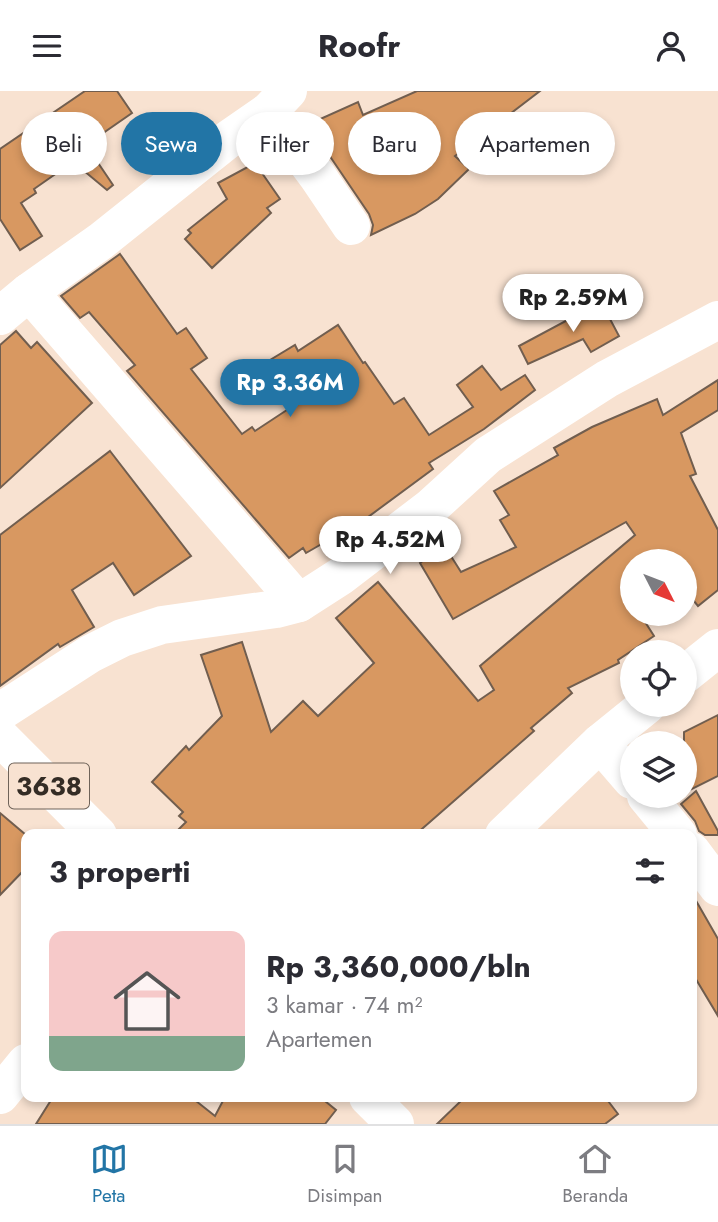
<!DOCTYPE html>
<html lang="id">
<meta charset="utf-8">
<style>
:root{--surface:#fff;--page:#f2f2f3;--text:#2b2b33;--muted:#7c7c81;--line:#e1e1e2;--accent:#2275a6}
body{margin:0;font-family:Jost,sans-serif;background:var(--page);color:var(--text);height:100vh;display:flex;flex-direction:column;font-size:26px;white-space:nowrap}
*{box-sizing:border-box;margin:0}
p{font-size:23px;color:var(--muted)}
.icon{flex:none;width:38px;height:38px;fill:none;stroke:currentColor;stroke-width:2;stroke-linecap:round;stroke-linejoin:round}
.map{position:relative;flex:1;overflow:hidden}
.side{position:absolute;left:21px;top:738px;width:676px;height:273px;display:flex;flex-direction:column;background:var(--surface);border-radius:14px;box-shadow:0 4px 10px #0003}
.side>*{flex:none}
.banner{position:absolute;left:21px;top:21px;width:677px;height:63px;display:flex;gap:14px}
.needle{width:46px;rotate:132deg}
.buttons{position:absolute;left:620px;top:458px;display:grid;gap:14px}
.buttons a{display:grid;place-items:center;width:77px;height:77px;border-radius:50%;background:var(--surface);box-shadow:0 4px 10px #0003;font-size:35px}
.price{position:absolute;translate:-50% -60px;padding:0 16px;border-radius:24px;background:#fff;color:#222;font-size:23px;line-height:46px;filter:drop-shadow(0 2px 4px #0008)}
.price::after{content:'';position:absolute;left:50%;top:42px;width:21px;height:16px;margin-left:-10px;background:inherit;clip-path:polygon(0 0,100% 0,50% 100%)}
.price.selected{background:var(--accent);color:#fff}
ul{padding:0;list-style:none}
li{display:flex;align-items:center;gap:21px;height:175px;padding:0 28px}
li+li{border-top:2px solid var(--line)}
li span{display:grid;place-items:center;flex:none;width:196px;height:140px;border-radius:14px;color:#555}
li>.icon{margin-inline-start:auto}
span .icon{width:84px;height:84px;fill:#fffc;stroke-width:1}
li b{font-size:30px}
h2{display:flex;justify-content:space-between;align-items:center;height:84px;padding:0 28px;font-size:30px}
.pill{padding:0 24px;border-radius:32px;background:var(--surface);box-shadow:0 4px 10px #0003;font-size:24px;line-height:63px}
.pill.selected{background:var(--accent);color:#fff}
header{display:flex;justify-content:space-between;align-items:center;height:91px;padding:0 28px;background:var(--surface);font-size:32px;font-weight:700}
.tabs{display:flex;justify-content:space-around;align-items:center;height:98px;border-top:2px solid var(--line);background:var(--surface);font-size:19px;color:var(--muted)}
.tabs a{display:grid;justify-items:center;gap:4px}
.tabs .selected{color:var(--accent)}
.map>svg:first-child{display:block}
.building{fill:#d89861;stroke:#715e4f;stroke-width:2}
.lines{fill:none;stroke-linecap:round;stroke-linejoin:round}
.minor{stroke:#fff;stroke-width:38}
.major{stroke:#fff;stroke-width:38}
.labels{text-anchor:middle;stroke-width:7;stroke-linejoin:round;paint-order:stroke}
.shield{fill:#f8e2d1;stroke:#6f6359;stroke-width:2}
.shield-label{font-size:26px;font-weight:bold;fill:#342c25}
</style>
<header><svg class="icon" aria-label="menu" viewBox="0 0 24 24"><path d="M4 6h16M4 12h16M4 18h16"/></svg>Roofr<svg class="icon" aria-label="person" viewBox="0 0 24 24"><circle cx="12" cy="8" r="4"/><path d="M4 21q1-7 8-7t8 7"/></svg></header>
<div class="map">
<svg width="718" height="1033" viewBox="0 0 718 1033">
<rect width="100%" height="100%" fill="#f8e2d1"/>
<g class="building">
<path d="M85,0H117L132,22L86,54L113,94L107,99L42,45L64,77L34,98L36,102L21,112L42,145L20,159L0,128V58Z"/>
<path d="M417,0H540L455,65L469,78L438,108L415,123L371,144L373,134L369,123L325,58L330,56L318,29L358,11L363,24Z"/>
<path d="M255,72L280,108L267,117L271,122L212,177L185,148L191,142L188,139L227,108L218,92Z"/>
<path d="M120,163L177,243L186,237L207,267L191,278L242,343L252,336L255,340L296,313L270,269L295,254L298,260L338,234L363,272L365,271L394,313L404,307L429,344L473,316L457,294L482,275L501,299L525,284L535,299L484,338L429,372L433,378L341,446L339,443L306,462L303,457L289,467L127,280L135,274L89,221L80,227L61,205Z"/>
<path d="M601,211L619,245L591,261L583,248L528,273L519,255Z"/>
<path d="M16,240L31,257L37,251L92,312L0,397V254Z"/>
<path d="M718,289V319L681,342L696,383L690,385L718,439V499L698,515L684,498V471H632V523H640L654,545L618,569L619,572L568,597L572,602L531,637L534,640L415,744H173L186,731L179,725L183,721L152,691L186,655L189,659L222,625L201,564L242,551L271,641L303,610L318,625L374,572L336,527L378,491L478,610L494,599L480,575L635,444L626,431L453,528L420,472L424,469L415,456L437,443L461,481L516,456L500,429L509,424L494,400L558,364L554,357L592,336L657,308L663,324Z"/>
<path d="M110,360L191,465L134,504L113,472L72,499L94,536L60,556L58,553L0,595V444Z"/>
<path d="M718,624V685L684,702V641Z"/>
<path d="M696,700L718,740V744H705L699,740L695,730L681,713Z"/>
<path d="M0,722L26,744V777L0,804Z"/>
<path d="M691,801L718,848V925L691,880Z"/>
<path d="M53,1006H191L215,1025L225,1006H320L336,1019L325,1033H36Z"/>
<path d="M465,1006H605L618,1023L605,1033H437Z"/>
</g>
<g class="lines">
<g class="minor">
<path d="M269,20L318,86L351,135"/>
<path d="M29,201L299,512"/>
<path d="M0,225L29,201L101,150L230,47L269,20L288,0"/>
<path d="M684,584L718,557"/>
<path d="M0,621L90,563L122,547L162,534L276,518L299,512L341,485L431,416L488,364L607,288L718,229"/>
<path d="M600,652L632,689"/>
<path d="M646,705L678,744"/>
<path d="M504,744L600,652L647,614"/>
<path d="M691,760L718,796"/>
<path d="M0,1004L26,972"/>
</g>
<g class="major">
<path d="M0,646L98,744"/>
<path d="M368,1006L395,1033"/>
</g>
</g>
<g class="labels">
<rect class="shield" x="9" y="672.5" width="80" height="45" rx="5"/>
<g class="shield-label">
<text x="49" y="704">3638</text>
</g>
</g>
</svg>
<div class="buttons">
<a><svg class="needle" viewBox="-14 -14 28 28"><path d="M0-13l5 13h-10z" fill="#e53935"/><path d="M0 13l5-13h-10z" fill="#7c7c81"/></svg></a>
<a><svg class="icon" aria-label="locate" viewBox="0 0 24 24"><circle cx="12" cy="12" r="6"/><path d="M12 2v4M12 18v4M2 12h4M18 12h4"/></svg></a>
<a><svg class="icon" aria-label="layers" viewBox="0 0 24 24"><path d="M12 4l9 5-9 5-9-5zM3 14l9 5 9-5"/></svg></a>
</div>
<b class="price" style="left:573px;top:243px">Rp 2.59M</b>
<b class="price selected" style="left:290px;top:328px">Rp 3.36M</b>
<b class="price" style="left:390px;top:485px">Rp 4.52M</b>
<div class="banner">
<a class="pill">Beli</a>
<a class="pill selected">Sewa</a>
<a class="pill">Filter</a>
<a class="pill">Baru</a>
<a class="pill">Apartemen</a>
</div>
<section class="side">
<h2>3 properti<svg class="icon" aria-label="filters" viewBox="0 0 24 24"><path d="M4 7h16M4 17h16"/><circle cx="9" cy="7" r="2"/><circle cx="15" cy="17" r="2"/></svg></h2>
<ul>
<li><span style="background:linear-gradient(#f6c9c9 75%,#7fa58c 0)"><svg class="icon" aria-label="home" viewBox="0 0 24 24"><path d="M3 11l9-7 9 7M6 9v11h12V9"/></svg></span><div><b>Rp 3,360,000/bln</b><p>3 kamar · 74 m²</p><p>Apartemen</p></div></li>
</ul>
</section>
</div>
<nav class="tabs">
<a class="selected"><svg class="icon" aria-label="map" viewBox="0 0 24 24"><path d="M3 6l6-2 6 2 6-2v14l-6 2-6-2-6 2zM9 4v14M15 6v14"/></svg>Peta</a>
<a><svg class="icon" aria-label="saved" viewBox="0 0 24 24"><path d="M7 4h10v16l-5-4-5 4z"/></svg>Disimpan</a>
<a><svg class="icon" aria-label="home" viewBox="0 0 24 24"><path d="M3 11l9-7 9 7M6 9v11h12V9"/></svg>Beranda</a>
</nav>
